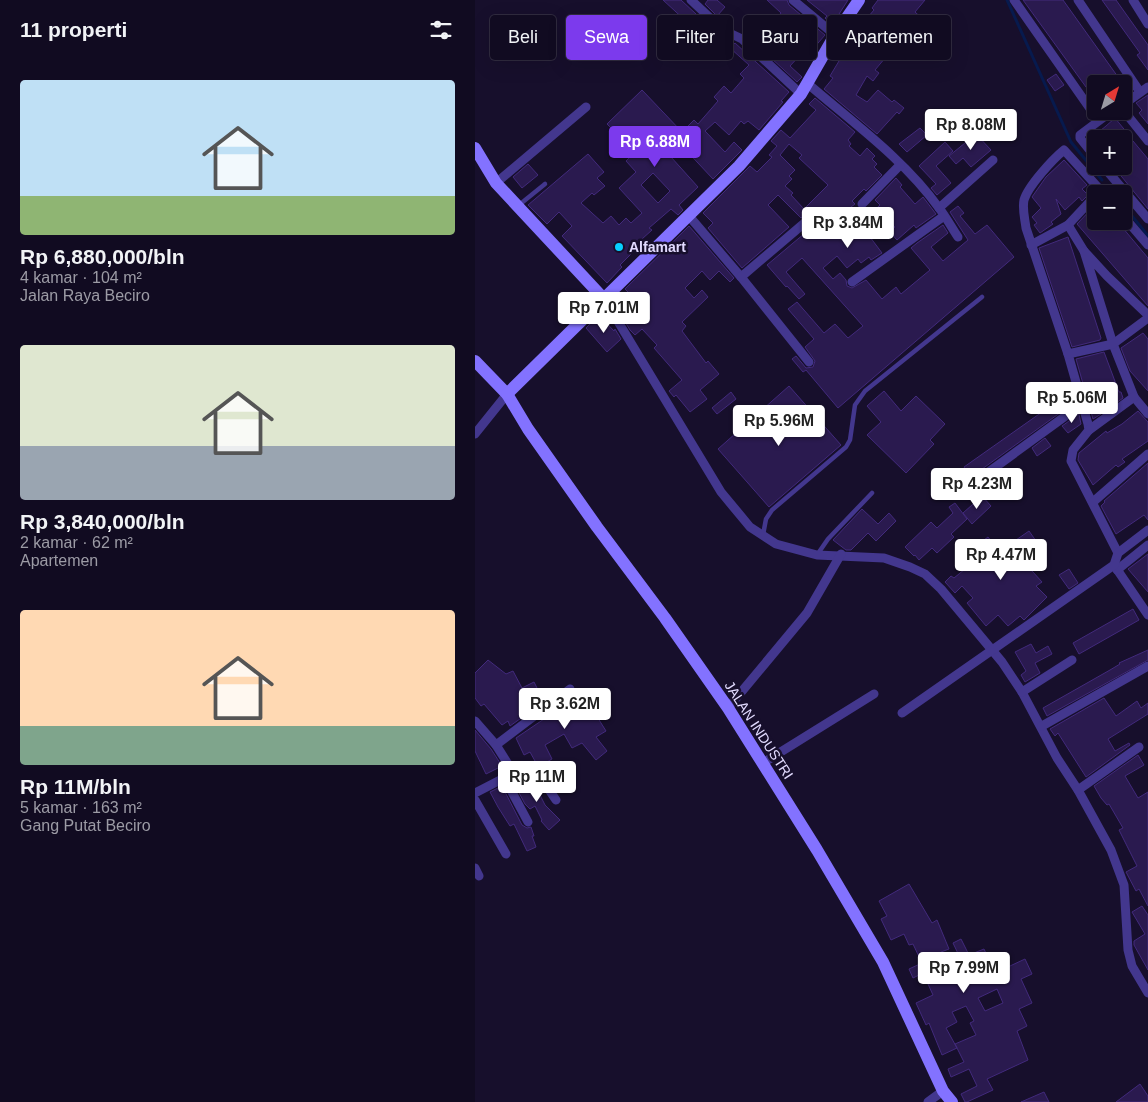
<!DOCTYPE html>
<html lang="id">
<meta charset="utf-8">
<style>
:root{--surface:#110b21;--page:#1a142a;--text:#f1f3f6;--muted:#9c9ba5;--line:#302b3f;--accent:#7c3aed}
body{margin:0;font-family:Arial,sans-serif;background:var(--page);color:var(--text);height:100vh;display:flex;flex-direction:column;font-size:19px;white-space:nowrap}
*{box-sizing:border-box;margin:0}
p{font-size:16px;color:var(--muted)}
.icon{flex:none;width:28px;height:28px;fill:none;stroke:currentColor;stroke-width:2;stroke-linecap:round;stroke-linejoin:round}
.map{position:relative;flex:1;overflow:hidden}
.side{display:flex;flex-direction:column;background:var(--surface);width:475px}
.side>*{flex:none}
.banner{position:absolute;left:15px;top:15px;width:475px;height:45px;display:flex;gap:10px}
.needle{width:32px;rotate:38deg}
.controls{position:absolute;left:612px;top:75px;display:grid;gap:10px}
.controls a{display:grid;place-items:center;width:45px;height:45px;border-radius:5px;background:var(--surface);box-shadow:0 5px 20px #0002,0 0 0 1px var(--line);font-size:25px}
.price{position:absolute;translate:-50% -42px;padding:0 11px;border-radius:5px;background:#fff;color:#222;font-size:16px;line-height:32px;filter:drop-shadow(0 1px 2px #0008)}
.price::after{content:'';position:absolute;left:50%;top:30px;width:15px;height:11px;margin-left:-8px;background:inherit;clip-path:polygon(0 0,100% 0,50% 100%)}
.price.selected{background:var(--accent);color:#fff}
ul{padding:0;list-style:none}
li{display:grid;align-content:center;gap:10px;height:265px;padding:0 20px}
li span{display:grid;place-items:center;height:155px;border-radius:5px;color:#555}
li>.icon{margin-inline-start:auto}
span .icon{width:90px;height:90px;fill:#fffc;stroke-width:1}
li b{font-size:21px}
h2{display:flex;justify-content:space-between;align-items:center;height:60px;padding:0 20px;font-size:21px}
.chip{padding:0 18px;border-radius:5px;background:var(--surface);box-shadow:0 5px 20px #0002,0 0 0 1px var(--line);font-size:18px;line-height:45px}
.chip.selected{background:var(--accent);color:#fff}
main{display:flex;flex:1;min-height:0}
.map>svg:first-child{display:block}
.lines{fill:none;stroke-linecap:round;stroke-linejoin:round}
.stream{stroke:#071a4e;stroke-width:3}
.building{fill:#2a1a4f;stroke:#422a7c;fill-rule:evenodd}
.lane{stroke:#43378e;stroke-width:4.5}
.street{stroke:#43378e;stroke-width:9}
.secondary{stroke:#8372ff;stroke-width:12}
.poi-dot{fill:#07cfff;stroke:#170f2c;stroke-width:2}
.labels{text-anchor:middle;stroke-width:5;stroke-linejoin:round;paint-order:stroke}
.poi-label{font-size:14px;font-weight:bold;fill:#e2dbff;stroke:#170f2c;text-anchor:start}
.street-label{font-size:14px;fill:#e2dbff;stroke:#170f2c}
</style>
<main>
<section class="side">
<h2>11 properti<svg class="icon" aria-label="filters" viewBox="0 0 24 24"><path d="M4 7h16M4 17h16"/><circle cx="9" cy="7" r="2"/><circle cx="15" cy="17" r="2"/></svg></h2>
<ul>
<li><span style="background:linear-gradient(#bfe0f5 75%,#8fb573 0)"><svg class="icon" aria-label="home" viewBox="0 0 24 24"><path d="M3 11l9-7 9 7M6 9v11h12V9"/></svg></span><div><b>Rp 6,880,000/bln</b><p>4 kamar · 104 m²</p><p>Jalan Raya Beciro</p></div></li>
<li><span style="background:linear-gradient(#dfe7d0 65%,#9aa5b1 0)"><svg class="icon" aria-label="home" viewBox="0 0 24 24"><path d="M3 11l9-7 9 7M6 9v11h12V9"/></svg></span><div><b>Rp 3,840,000/bln</b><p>2 kamar · 62 m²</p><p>Apartemen</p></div></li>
<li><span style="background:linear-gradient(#ffd9b3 75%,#7fa58c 0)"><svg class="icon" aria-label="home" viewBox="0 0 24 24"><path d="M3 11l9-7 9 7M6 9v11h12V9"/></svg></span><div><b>Rp 11M/bln</b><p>5 kamar · 163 m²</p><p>Gang Putat Beciro</p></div></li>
</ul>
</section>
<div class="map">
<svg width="673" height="1102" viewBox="0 0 673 1102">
<rect width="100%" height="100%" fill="#170f2c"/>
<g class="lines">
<g class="stream">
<path d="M532,0L596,142L627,180"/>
<path d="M637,192L638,194"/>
<path d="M649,206L673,236"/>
</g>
</g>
<g class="building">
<path d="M188,0H206L221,14L213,23Z"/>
<path d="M233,0H242L250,7L242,16L230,4Z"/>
<path d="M292,0H312L314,5L350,35L337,50L340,53L334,60L327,53L315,66L327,77L322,82L269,33L273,28L291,44L306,27L299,21L306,13Z"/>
<path d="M332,0H373L357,25L350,18L352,16Z"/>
<path d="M403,0H450L440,12L452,23L436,45L431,40L424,47L421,45L400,70L404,73L398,81L392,76L381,95L392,102L403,90L417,102L419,100L429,108L424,114L422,112L402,134L349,89L358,78L355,76L367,56L381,38L373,30L382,19L387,24L399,10L397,8Z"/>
<path d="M548,0H588L648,84H621V99L611,87Z"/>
<path d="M627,0H641L673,45V70L662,55L665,53Z"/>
<path d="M239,31L248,39L238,50L229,42Z"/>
<path d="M260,43L314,92L306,101L308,102L284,130L273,121L269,124L266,121L254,135L240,122L230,131L250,152L259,142L267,150L238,179L207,146L196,157L223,187L204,205L208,210L203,215L196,209L174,228L177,230L167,239L173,244L164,252L161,249L145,265L147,267L132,283L87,236L97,226L84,212L72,224L53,205L113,154L129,172L122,178L130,186L119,195L117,193L106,203L128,223L136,216L144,225L151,218L156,223L167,213L144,188L161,172L151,161L160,152L132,124L167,90L207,132L219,120L223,124L243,101L239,97L249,86L256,93L269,78L265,74L274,65L255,48ZM178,173L195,191L183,203L166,185Z"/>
<path d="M581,74L589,85L580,91L572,80Z"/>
<path d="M673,95V124L664,113L667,110L661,103Z"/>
<path d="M340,98L380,132L373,140L376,144L374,146L385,156L392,148L400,156L397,159L402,164L399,167L407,175L391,191L389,189L377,201L380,204L376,207L387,222L405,205L400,200L421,178L427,185L425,187L440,204L448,197L461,214L441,228L439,225L422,240L415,232L420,227L408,215L392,229L397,236L395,237L407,253L396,260L394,257L386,263L383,259L372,268L362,256L348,268L358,279L365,273L371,280L372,286L377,288L391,280L407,299L421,287L426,294L455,270L436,248L442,243L468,225L473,233L456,247L468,261L493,240L475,212L483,206L489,213L485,216L500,234L512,225L539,257L363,408L331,370L328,372L317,359L321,356L331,368L338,367L340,361L330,347L339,339L313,309L322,302L349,333L360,324L373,338L388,326L327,258L311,272L330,294L324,299L312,286L311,287L292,265L336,228L335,227L346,217L345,210L338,208L326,218L303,195L293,205L314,227L267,268L233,228L238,223L228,213L275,166L282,172L297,157L294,155L302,146L296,141L306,130L315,138L341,110L334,104ZM314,144L327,155L324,158L353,185L329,209L316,195L318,193L310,186L317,179L314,176L320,170L305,155Z"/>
<path d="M640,118L657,139H615L631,126Z"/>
<path d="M445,128L452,135L432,152L424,144Z"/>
<path d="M501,134L516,150L496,167L488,158L481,164L474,156Z"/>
<path d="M658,141L673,159V209L638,166H649V148Z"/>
<path d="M470,142L478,151L461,166L476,183L462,195L456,188L461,184L444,166Z"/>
<path d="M589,160L612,185L607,189L613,195L607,201L604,197L590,210L581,199L586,214L576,222L578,224L565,233L559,225L562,223L557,217L566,208L557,197L571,177Z"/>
<path d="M53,164L63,175L47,188L38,177Z"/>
<path d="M621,204V221H642L673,258V306L602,224Z"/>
<path d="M214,226L259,278L255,282L244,271L235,280L227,271L210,288L219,298L227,290L233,297L207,322L211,326L207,331L231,363L233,361L244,374L225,390L232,399L215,412L201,395L199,397L194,391L207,380L179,348L182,345L167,329L160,335L155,330L139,303L154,293L150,289Z"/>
<path d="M593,237L626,338L625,340L597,347L564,248Z"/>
<path d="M124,315L139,331L140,329L146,339L132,352L111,328Z"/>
<path d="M668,333L673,339V391L655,371L646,348Z"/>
<path d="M629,352L644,392H646L648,398L637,406L625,409L626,414L618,419L601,359Z"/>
<path d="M314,386L366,445L294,507L243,449Z"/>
<path d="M409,391L426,411L441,396L470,424L455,440L459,444L431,473L392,435L406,422L392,406Z"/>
<path d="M256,392L261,399L242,414L237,408Z"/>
<path d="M594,393L600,402L496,477L489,467Z"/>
<path d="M663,411L673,422V441L647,459L650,462L643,467L641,465L618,485L603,460L604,453L631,431L632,433L647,424Z"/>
<path d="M604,414L606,424L593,433L587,426Z"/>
<path d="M570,438L576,446L562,456L557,448Z"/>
<path d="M673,463V520L669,515L641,534L626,506L630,502L629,501Z"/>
<path d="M518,477L523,484L512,492L507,485Z"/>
<path d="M507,496L516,506L497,524L488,513Z"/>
<path d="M480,503L492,519L476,534L479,537L462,553L457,548L444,560L440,555L439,556L430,547L456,522L462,528L478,513L474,507Z"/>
<path d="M387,509L403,524L414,513L421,521L401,541L393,533L376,550H371L358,540Z"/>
<path d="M554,531L566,548L548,561L567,582L561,586L572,597L549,620L545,616L533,626L523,615L511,626L492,603L498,598L487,586L480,593L470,582L476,576L479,578L495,565L488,556L513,537L525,552L529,548L536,556L546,547L541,540Z"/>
<path d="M673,554V592L653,569Z"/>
<path d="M594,569L603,583L594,589L584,575Z"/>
<path d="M658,609L664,620L604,654L598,643Z"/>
<path d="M556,644L561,653L573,646L577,654L560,663L565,673L550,682L546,675L551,671L540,652Z"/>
<path d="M673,650V660L572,716L568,708L635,670L645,664L644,663Z"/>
<path d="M13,660L31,674L38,671L47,688L59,682L65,694L57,698L61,704L47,712L49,716L35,726L33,721L27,725L9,704L6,706L0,698V673Z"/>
<path d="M106,691L131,731L121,737L132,751L121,760L107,743L97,748L89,734L70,745L77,759L65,766L60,761L55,752L49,755L41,738L69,719L68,717L92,699Z"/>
<path d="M629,698L641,716L662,701L666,708L673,703V714L633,739L640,751L654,743L655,745L611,777L583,733L580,736L575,729Z"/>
<path d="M0,730L16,749L27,766L11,774L0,751Z"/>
<path d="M663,755L669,765L650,776L663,798L673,792V906L664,889L661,891L651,872L662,866L644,830L648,828L634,804L632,805L626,798L619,786Z"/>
<path d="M89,762L100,785L89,790L78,767Z"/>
<path d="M57,779L70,805L85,820L74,830L66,821L67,820L60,806L55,809L50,804L41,787Z"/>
<path d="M27,786L47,825L52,828L56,827L59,836H57L61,847L52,851L39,824L35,826L23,807L15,792Z"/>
<path d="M434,884L457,923L462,920L474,949L466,952L475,970L488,964L478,943L486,939L494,955L509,949L520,973L550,959L557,974L546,979L557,1003L544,1009L552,1026L542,1031L553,1060L512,1079L518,1090L492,1102H490L486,1094L502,1086L494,1069L476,1077L473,1069L489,1062L480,1044L501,1035L495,1023L499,1021L491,1006L477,1012L482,1022L471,1028L482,1048L467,1055L454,1023L451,1025L441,1003L458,995L448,973L438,978L434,969L447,963L438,944L434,945L429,934L416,940L406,919L412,916L404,901ZM522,989L528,1003L510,1011L503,998Z"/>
<path d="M667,906L673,915V970L659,945V941L670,934L657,912Z"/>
<path d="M665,1084L673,1096V1102H641Z"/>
<path d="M569,1092L574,1102H546Z"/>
</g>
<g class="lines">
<g class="lane">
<path d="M44,205L70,184"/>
<path d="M288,535L291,519L297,510L371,447L375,440L380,405L390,391L507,297"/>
<path d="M342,555L353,539L397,493"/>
</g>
<g class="street">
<path d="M216,0L248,30L267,39L326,94"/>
<path d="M318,0L360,35"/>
<path d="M539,0L623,120"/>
<path d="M603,0L665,92"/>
<path d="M658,0L673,24"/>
<path d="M332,83C377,122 429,159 464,208C471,217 477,228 483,237"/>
<path d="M649,104L673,87"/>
<path d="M649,111L673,141"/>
<path d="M621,158L605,138V135L637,111"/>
<path d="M628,166L673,219"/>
<path d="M21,183L111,107"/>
<path d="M629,194L589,150C578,159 553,186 549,200C547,209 550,219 551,228L593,354L613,424L614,430L598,450L596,461L643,553"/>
<path d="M387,204L425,165"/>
<path d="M464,208L518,160"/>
<path d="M214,216L266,277L334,362"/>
<path d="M649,217L673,245"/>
<path d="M593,225L609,251"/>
<path d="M556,245L593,225L621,195"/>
<path d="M266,277L340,214"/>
<path d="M377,282L469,216"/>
<path d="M130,300L246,492L275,527L301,544L342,555L409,558L435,567L450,574L466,589L527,662L547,692L582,758L603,790L636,850L649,885L653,950L657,966L673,993"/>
<path d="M673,315L632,276L609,251L638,344L659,397L673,414"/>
<path d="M593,354L638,344L673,318"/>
<path d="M614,430L659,397"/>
<path d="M0,434L32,394"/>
<path d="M493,487L607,404"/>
<path d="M618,502L673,454"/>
<path d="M639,565L673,615"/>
<path d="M642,570L673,545"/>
<path d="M547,692L597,660"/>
<path d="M253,708L332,613L366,554"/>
<path d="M427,713L639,565L643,553L673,530"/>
<path d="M0,721L21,745L38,772L56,766L60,769L81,800"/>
<path d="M567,726L673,666"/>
<path d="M21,745L95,689"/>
<path d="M288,763L399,694"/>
<path d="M30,779L53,822"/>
<path d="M603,790L664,747"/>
<path d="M0,793L33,776"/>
<path d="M0,800L31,854"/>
<path d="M0,868L4,876"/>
<path d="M453,1102L468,1091"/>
</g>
<g class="secondary">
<path d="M0,148L21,183L130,300"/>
<path d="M0,361L32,394L53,429L122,527L190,618L253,708L342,850L408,962L468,1091L477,1102"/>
<path d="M32,394L264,166L326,94L360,35L384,0"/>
</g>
</g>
<circle class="poi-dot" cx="144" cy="247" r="5"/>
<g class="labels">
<g class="poi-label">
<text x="154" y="252">Alfamart</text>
</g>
<g class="street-label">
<text transform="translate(284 730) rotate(57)" y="5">JALAN INDUSTRI</text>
</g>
</g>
</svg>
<div class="controls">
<a><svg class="needle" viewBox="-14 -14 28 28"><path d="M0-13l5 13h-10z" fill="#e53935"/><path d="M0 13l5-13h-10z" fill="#9c9ba5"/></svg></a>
<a>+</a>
<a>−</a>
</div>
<b class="price" style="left:496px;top:151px">Rp 8.08M</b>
<b class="price selected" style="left:180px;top:168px">Rp 6.88M</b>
<b class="price" style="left:373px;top:249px">Rp 3.84M</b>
<b class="price" style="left:129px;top:334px">Rp 7.01M</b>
<b class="price" style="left:597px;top:424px">Rp 5.06M</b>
<b class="price" style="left:304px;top:447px">Rp 5.96M</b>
<b class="price" style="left:502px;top:510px">Rp 4.23M</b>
<b class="price" style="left:526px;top:581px">Rp 4.47M</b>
<b class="price" style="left:90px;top:730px">Rp 3.62M</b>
<b class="price" style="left:62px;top:803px">Rp 11M</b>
<b class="price" style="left:489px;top:994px">Rp 7.99M</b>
<div class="banner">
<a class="chip">Beli</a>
<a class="chip selected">Sewa</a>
<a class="chip">Filter</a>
<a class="chip">Baru</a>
<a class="chip">Apartemen</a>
</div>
</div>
</main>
